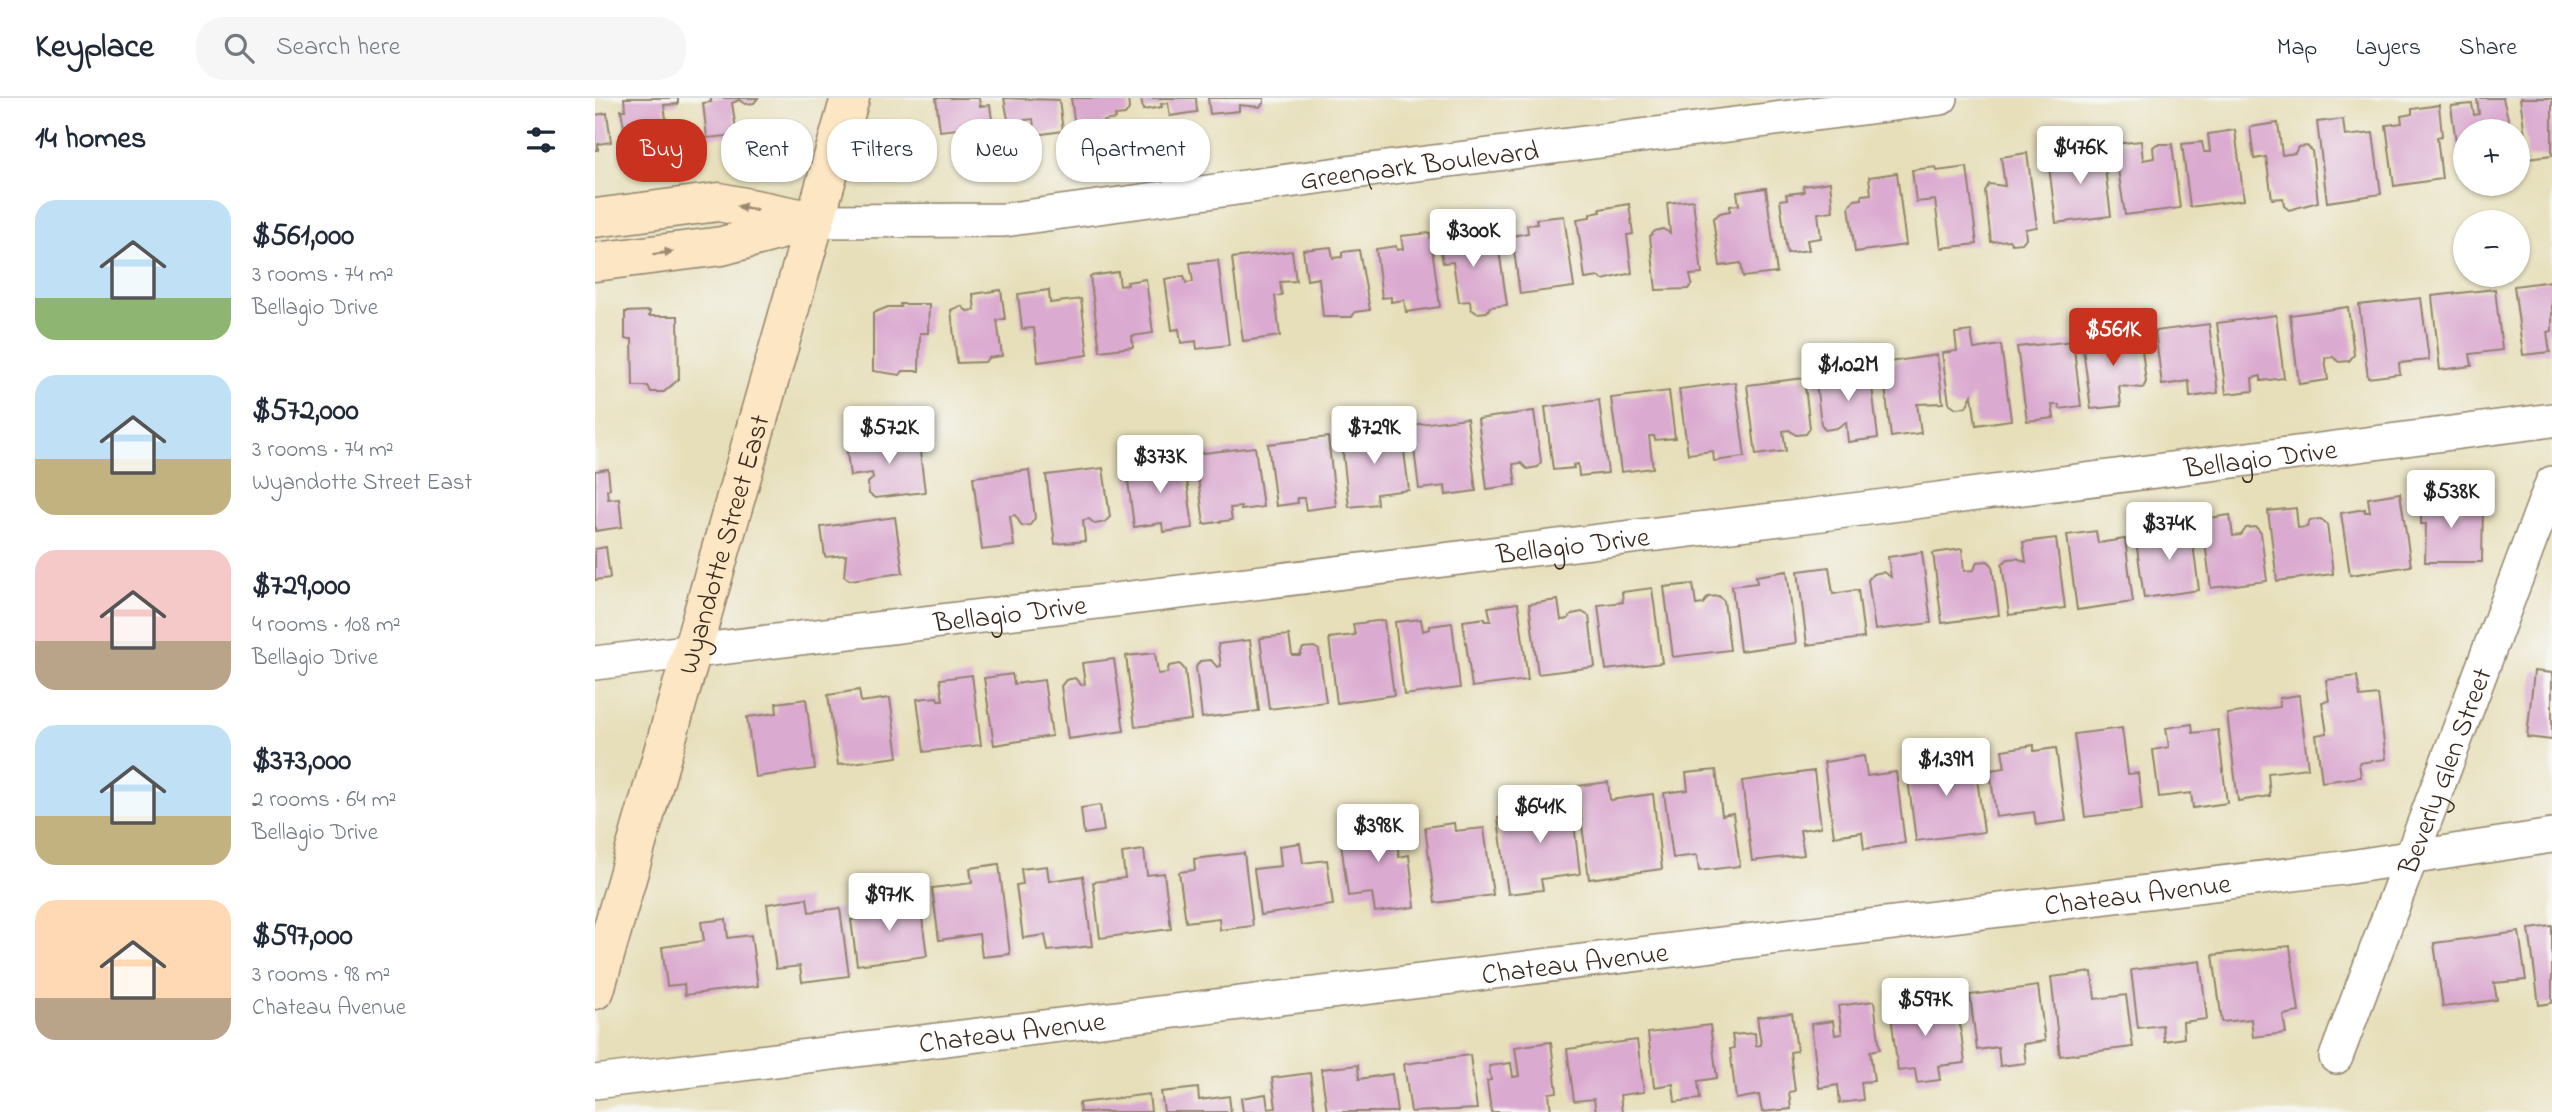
<!DOCTYPE html>
<meta charset="utf-8">
<style>
:root{--surface:#fff;--page:#f6f6f7;--text:#1f2937;--muted:#747a83;--line:#e0e1e3;--accent:#c8321e}
body{margin:0;font-family:"Indie Flower",sans-serif;background:var(--page);color:var(--text);height:100vh;display:flex;flex-direction:column;font-size:26px;white-space:nowrap}
*{box-sizing:border-box;margin:0}
p{font-size:23px;color:var(--muted)}
.icon{flex:none;width:38px;height:38px;fill:none;stroke:currentColor;stroke-width:2;stroke-linecap:round;stroke-linejoin:round}
.map{position:relative;flex:1;overflow:hidden}
.details{display:flex;flex-direction:column;background:var(--surface);width:595px}
.details>*{flex:none}
.guide{position:absolute;left:21px;top:21px;width:665px;height:63px;display:flex;gap:14px}
.controls{position:absolute;left:1858px;top:21px;display:grid;gap:14px}
.controls a{display:grid;place-items:center;width:77px;height:77px;border-radius:50%;background:var(--surface);box-shadow:0 2px 5px #0004;font-size:35px}
.price{position:absolute;translate:-50% -60px;padding:0 16px;border-radius:7px;background:#fff;color:#222;font-size:23px;line-height:46px;filter:drop-shadow(0 2px 4px #0008)}
.price::after{content:'';position:absolute;left:50%;top:42px;width:21px;height:16px;margin-left:-10px;background:inherit;clip-path:polygon(0 0,100% 0,50% 100%)}
.price.selected{background:var(--accent);color:#fff}
ul{padding:0;list-style:none}
li{display:flex;align-items:center;gap:21px;height:175px;padding:0 35px}
li span{display:grid;place-items:center;flex:none;width:196px;height:140px;border-radius:21px;color:#555}
li>.icon{margin-inline-start:auto}
span .icon{width:84px;height:84px;fill:#fffc;stroke-width:1}
li b{font-size:30px}
h2{display:flex;justify-content:space-between;align-items:center;height:84px;padding:0 35px;font-size:30px}
.chip{padding:0 24px;border-radius:28px;background:var(--surface);box-shadow:0 2px 5px #0004;font-size:24px;line-height:63px}
.chip.selected{background:var(--accent);color:#fff}
header{display:flex;align-items:center;gap:42px;box-sizing:border-box;height:98px;padding:0 35px;background:var(--surface);border-bottom:2px solid var(--line)}
header strong{font-size:33px}
nav{display:flex;gap:38px;margin-inline-start:auto;font-size:24px}
.search{width:490px;height:63px;background:var(--page);display:flex;align-items:center;gap:18px;box-sizing:border-box;padding:0 24px;border-radius:28px;color:var(--muted);font-size:26px}
main{display:flex;flex:1;min-height:0}
.map>svg:first-child{display:block}
.building{fill:#dbaad0}
.lines{fill:none;stroke-linecap:round;stroke-linejoin:round}
.street-casing{stroke:#91846c;stroke-width:36}
.secondary-casing{stroke:#91846c;stroke-width:41}
.street{stroke:#fff;stroke-width:33}
.secondary{stroke:#fce6c4;stroke-width:38}
.oneway{fill:#9c8871}
.labels{text-anchor:middle;stroke-width:5;stroke-linejoin:round;paint-order:stroke}
.street-label{font-size:28px;fill:#3b2a1e;stroke:#f6f6f2}
</style>
<header>
<strong>Keyplace</strong>
<div class="search"><svg class="icon" aria-label="search" viewBox="0 0 24 24"><circle cx="10" cy="10" r="6"/><path d="M15 15l6 6"/></svg>Search here</div>
<nav><a>Map</a><a>Layers</a><a>Share</a></nav>
</header>
<main>
<section class="details">
<h2>14 homes<svg class="icon" aria-label="filters" viewBox="0 0 24 24"><path d="M4 7h16M4 17h16"/><circle cx="9" cy="7" r="2"/><circle cx="15" cy="17" r="2"/></svg></h2>
<ul>
<li><span style="background:linear-gradient(#bfe0f5 70%,#8fb573 0)"><svg class="icon" aria-label="home" viewBox="0 0 24 24"><path d="M3 11l9-7 9 7M6 9v11h12V9"/></svg></span><div><b>$561,000</b><p>3 rooms · 74 m²</p><p>Bellagio Drive</p></div></li>
<li><span style="background:linear-gradient(#bfe0f5 60%,#c2b280 0)"><svg class="icon" aria-label="home" viewBox="0 0 24 24"><path d="M3 11l9-7 9 7M6 9v11h12V9"/></svg></span><div><b>$572,000</b><p>3 rooms · 74 m²</p><p>Wyandotte Street East</p></div></li>
<li><span style="background:linear-gradient(#f6c9c9 65%,#b9a48a 0)"><svg class="icon" aria-label="home" viewBox="0 0 24 24"><path d="M3 11l9-7 9 7M6 9v11h12V9"/></svg></span><div><b>$729,000</b><p>4 rooms · 108 m²</p><p>Bellagio Drive</p></div></li>
<li><span style="background:linear-gradient(#bfe0f5 65%,#c2b280 0)"><svg class="icon" aria-label="home" viewBox="0 0 24 24"><path d="M3 11l9-7 9 7M6 9v11h12V9"/></svg></span><div><b>$373,000</b><p>2 rooms · 64 m²</p><p>Bellagio Drive</p></div></li>
<li><span style="background:linear-gradient(#ffd9b3 70%,#b9a48a 0)"><svg class="icon" aria-label="home" viewBox="0 0 24 24"><path d="M3 11l9-7 9 7M6 9v11h12V9"/></svg></span><div><b>$597,000</b><p>3 rooms · 98 m²</p><p>Chateau Avenue</p></div></li>
</ul>
</section>
<div class="map">
<svg width="1957" height="1014" viewBox="0 0 1957 1014">
<rect width="100%" height="100%" fill="#f6f6f2"/>
<filter id="ink" filterUnits="userSpaceOnUse"><feTurbulence type="fractalNoise" baseFrequency=".0143" numOctaves="2"/><feDisplacementMap in="SourceGraphic" scale="14" xChannelSelector="R" yChannelSelector="G"/><feConvolveMatrix kernelMatrix="1 2 1 2 8 2 1 2 1" color-interpolation-filters="sRGB"/></filter>
<filter id="wash" filterUnits="userSpaceOnUse"><feTurbulence type="fractalNoise" baseFrequency=".00686" numOctaves="4" result="noise"/><feDisplacementMap in="SourceGraphic" scale="28" xChannelSelector="R" yChannelSelector="G"/><feGaussianBlur stdDeviation="1.57" result="paint"/><feColorMatrix in="noise" values="0 0 0 0 0 0 0 0 0 0 0 0 0 0 0 0 0 1.4 0 .05"/><feComposite in="paint" operator="in"/></filter>
<g filter="url(#wash)">
<rect width="100%" height="100%" fill="#e7dfba"/>
<g id="blocks">
<g class="building">
<path d="M29,0H83V6L69,7L71,21L58,23L61,41L32,46L26,12H30Z"/>
<path d="M116,0H163L159,5L150,6L144,2L137,5L142,37L112,40L108,5L116,4Z"/>
<path d="M341,0H384L385,8L395,7L399,37L372,40L371,30L345,33Z"/>
<path d="M409,0L464,2L468,33L440,37L438,21L430,22L424,28L414,27Z"/>
<path d="M476,0H533L534,11L530,17L520,18L521,21L509,23V26L480,29Z"/>
<path d="M546,0H601L602,14L575,18L573,5L566,6L567,9L548,12Z"/>
<path d="M613,0H669V4L665,9L644,7V13L615,16Z"/>
<path d="M1882,0H1908L1916,33H1871V73L1865,74L1856,8L1877,6L1879,17L1884,16Z"/>
<path d="M1925,0H1957V57L1933,60Z"/>
<path d="M1844,7L1847,38L1842,39L1847,81L1799,88L1791,27L1807,25L1806,18L1817,16V11Z"/>
<path d="M12,15L16,44L3,46V52H0V17Z"/>
<path d="M1748,21L1750,38L1778,35L1786,96L1732,104L1722,24Z"/>
<path d="M1683,25L1687,57L1700,55L1703,49L1712,48L1717,53L1723,104L1694,112L1689,108L1688,100L1677,101L1671,59L1659,61L1655,29Z"/>
<path d="M1640,32L1649,102L1595,109L1587,46L1607,44L1609,54H1615L1613,36Z"/>
<path d="M1546,43L1548,62L1559,60L1558,49L1562,46H1577L1585,110L1530,117L1519,46Z"/>
<path d="M1507,47L1516,118L1461,125L1453,60L1474,57L1475,70L1481,69L1479,50Z"/>
<path d="M1432,55L1442,129L1430,131L1431,140L1427,145L1417,146L1414,142L1396,144L1390,93L1394,86L1410,88L1406,59Z"/>
<path d="M1341,69L1342,73L1372,69L1382,146L1346,150L1340,102L1321,104L1317,72Z"/>
<path d="M1302,75L1311,147L1260,154L1254,108L1259,102L1267,101V97L1276,96L1274,79Z"/>
<path d="M1235,84L1238,113L1223,115L1226,140L1212,142L1214,152L1192,155L1185,102L1192,101L1191,96L1209,94L1208,88Z"/>
<path d="M1171,90L1182,175L1148,179L1146,165L1125,168L1118,121L1125,115L1135,113V108L1144,107L1142,94Z"/>
<path d="M1098,102L1107,176L1095,177L1097,186L1093,191L1061,192L1055,138L1060,133L1068,131L1075,135L1072,105Z"/>
<path d="M1034,106L1038,136L1032,137L1037,175L1008,182L1004,179L990,181L982,121L995,119V116L1006,114L1005,111Z"/>
<path d="M969,118L979,189L925,196L917,138L933,135L932,127L942,126L941,121Z"/>
<path d="M874,126L878,153L904,152L912,207L895,209L892,214L882,215L876,211L875,203L864,204L858,164L848,165L842,130Z"/>
<path d="M835,135L845,209L811,214L809,202L796,204V199L787,200L781,151L801,148L802,152L808,151L806,138Z"/>
<path d="M736,149L738,160L747,159V154L764,152L775,212L760,214L757,219H728L724,180L712,182L708,152Z"/>
<path d="M697,153L701,183L685,184L687,197L680,198L685,238L648,243L637,160Z"/>
<path d="M623,162L634,247L602,251L601,243L586,245L584,231L577,232L570,181L589,178L591,185L598,184L595,165Z"/>
<path d="M523,174L525,188L533,187L532,184L551,181L558,235L537,238L538,249L505,253L495,178Z"/>
<path d="M1957,183V233L1952,234L1955,254L1928,257L1919,188Z"/>
<path d="M1900,191L1907,252L1875,256L1877,268L1845,272L1837,198Z"/>
<path d="M406,192L410,221L402,222L407,258L393,260L390,264L362,265L356,212L366,208L372,213L380,212L378,196Z"/>
<path d="M454,192L455,205L486,201L493,257L443,264L439,230L427,231L423,196Z"/>
<path d="M1826,200L1834,262L1804,265L1805,276L1773,280L1764,207Z"/>
<path d="M305,206H334L333,235H325L324,273H308L305,277L278,273V215L293,209H306Z"/>
<path d="M1753,209L1759,257L1754,263L1744,264L1738,259L1730,260L1733,282L1704,286L1695,217Z"/>
<path d="M55,213L54,218H83L84,281L69,294H56L53,288H38L37,241H30V214Z"/>
<path d="M1681,217L1689,280L1666,283V278L1657,280L1658,293L1631,296L1622,225Z"/>
<path d="M1614,226L1623,295L1595,299L1594,283L1567,287L1560,233Z"/>
<path d="M1376,233L1379,251L1406,247L1416,322L1381,327L1377,297L1371,309L1361,310L1354,305L1347,255L1362,253L1360,235Z"/>
<path d="M1545,235L1551,284L1548,290L1524,288L1526,308L1496,311L1487,242Z"/>
<path d="M1478,243L1486,308L1465,311L1464,307H1457L1459,320L1432,323L1422,249Z"/>
<path d="M1342,257L1348,305L1322,306L1326,335L1296,339L1287,265Z"/>
<path d="M1275,271L1283,340L1253,344L1251,324L1242,330L1230,332L1226,326L1220,277Z"/>
<path d="M1209,280L1215,330L1211,336L1201,337L1194,332L1188,333L1191,353L1161,357L1152,287Z"/>
<path d="M1140,284L1150,359L1119,363L1118,353L1093,356L1084,291Z"/>
<path d="M1074,293L1080,340L1060,342L1059,338H1054L1058,370L1026,374L1016,300Z"/>
<path d="M1004,302L1013,375L984,378L983,366L978,367L979,370L958,372L950,309Z"/>
<path d="M939,313L946,364L943,369L932,371L926,365L918,366L921,387L892,391L883,321Z"/>
<path d="M872,320L881,393L851,397L850,388L824,391L816,327Z"/>
<path d="M806,330L814,392L781,396L782,406L754,409L746,338Z"/>
<path d="M323,338L330,394L280,400L274,396L273,385L278,380L277,375L255,378L251,347Z"/>
<path d="M733,339L741,408L711,412L709,400H702L703,405L681,408L673,346Z"/>
<path d="M660,349L668,409L646,412V409L635,410L637,422L609,426L600,356Z"/>
<path d="M589,360L598,430L568,434L567,425L539,429L531,367Z"/>
<path d="M508,370L515,419L510,424L500,426L494,421L488,422L490,443L460,446L451,377Z"/>
<path d="M13,371L15,391L12,392L13,401L24,400L27,429L0,433V373Z"/>
<path d="M434,372L440,420L435,427L427,428L420,417L415,418L419,448L387,452L378,379Z"/>
<path d="M1826,394H1859V414H1868V409H1888L1887,464H1830L1831,426H1826Z"/>
<path d="M1805,395L1816,468L1755,477L1746,415L1770,411V414H1775L1773,400Z"/>
<path d="M1701,410L1703,430L1712,429L1715,422L1726,421L1732,426L1738,476L1682,483L1673,413Z"/>
<path d="M1635,417L1638,438L1646,437L1651,430L1661,429L1666,435L1672,483L1616,490L1607,421Z"/>
<path d="M300,419L308,475L255,482L249,478L251,457L230,459L226,429Z"/>
<path d="M1595,423L1604,492L1549,500L1542,450L1546,444L1557,442L1566,446L1563,427Z"/>
<path d="M1501,433L1503,445L1530,441L1538,504L1482,512L1472,437Z"/>
<path d="M1461,440L1470,510L1414,517L1407,466L1413,461L1422,460L1431,464L1428,444Z"/>
<path d="M11,449L15,480L0,482V451Z"/>
<path d="M1367,451L1369,473L1379,472L1382,464L1393,463L1397,467L1404,517L1347,525L1338,455Z"/>
<path d="M1327,454L1336,525L1280,532L1273,482L1278,476L1288,474L1296,479L1293,459Z"/>
<path d="M1234,469L1238,496L1263,492L1269,540L1212,547L1203,473Z"/>
<path d="M1192,473L1201,545L1145,553L1137,488L1162,485L1161,478Z"/>
<path d="M1098,486L1101,507L1108,506L1113,499L1124,498L1129,503L1135,552L1078,559L1069,489Z"/>
<path d="M1057,490L1067,565L1011,572L1003,507L1028,504L1027,494Z"/>
<path d="M963,502L966,522L973,521L977,516L987,514L994,518L1000,569L943,576L934,506Z"/>
<path d="M923,505L933,582L877,589L868,523L890,520V523H896L893,509Z"/>
<path d="M826,521L828,533L835,531V528L857,525L865,590L809,597L800,524Z"/>
<path d="M789,522L799,597L742,605L734,540L760,537L758,526Z"/>
<path d="M694,537L697,557H705L708,550L719,549L724,552L731,604L674,611L665,540Z"/>
<path d="M655,542L664,613L607,620L601,569L605,563L616,562L622,569L626,568L623,546Z"/>
<path d="M560,555L563,576L572,575L574,568L585,566L590,572L596,622L540,629L531,558Z"/>
<path d="M519,561L529,633L473,641L466,588L471,582L480,580L486,587L490,586L487,565Z"/>
<path d="M1939,573L1957,575V642L1932,639Z"/>
<path d="M417,576L419,586L449,582L457,638L399,647L389,580Z"/>
<path d="M377,577L386,647L329,654L322,601L342,599L343,602H348L345,581Z"/>
<path d="M1762,578L1765,599L1783,597L1791,661L1764,665L1766,679L1727,684L1721,637L1732,635L1727,604L1734,603L1731,582Z"/>
<path d="M264,592L266,604L295,600L303,659L243,667L233,597Z"/>
<path d="M1704,597L1713,670L1673,675L1675,698L1643,703L1632,616L1685,609L1684,600Z"/>
<path d="M211,601L220,671L160,679L152,619L182,615L181,605Z"/>
<path d="M1597,626L1598,635L1623,632L1632,705L1598,710L1596,695L1564,699L1558,652L1574,649L1571,630Z"/>
<path d="M1527,630L1533,676L1543,675L1547,712L1490,719L1479,636Z"/>
<path d="M1361,647L1364,666L1380,664L1389,734L1321,743L1312,673L1342,669L1339,650Z"/>
<path d="M1439,647V653L1461,650L1471,723L1441,727L1439,714L1401,719L1395,672L1410,670L1407,652Z"/>
<path d="M1269,658L1272,678L1301,674L1310,745L1269,751L1267,734L1239,738L1229,664Z"/>
<path d="M1121,672L1127,717L1138,715L1145,768L1104,773L1102,757L1078,760L1069,695L1093,692L1091,675Z"/>
<path d="M1219,673L1226,729L1205,732L1209,757L1157,763L1147,683Z"/>
<path d="M1013,684L1015,702L1058,696L1067,771L994,781L982,688Z"/>
<path d="M975,692L985,776L946,781L948,792L913,796L903,720L954,713L952,695Z"/>
<path d="M505,707L509,733L489,736L486,710Z"/>
<path d="M793,710L795,730H800L804,759L814,757L820,809L780,814L777,795L753,798L745,737L770,734L767,713Z"/>
<path d="M859,725L860,733L889,730L898,797L840,805L830,729Z"/>
<path d="M705,745L708,765L732,762L738,807L665,817L659,771L686,768L684,748Z"/>
<path d="M549,752L552,777L569,775L576,831L505,840L498,784L530,780L527,755Z"/>
<path d="M649,755L658,828L625,832L624,820L591,824L584,774L600,772L599,761Z"/>
<path d="M404,766L415,856L387,859L384,836L344,842L337,790L377,785L375,770Z"/>
<path d="M452,768L454,783L488,778L497,848L453,853L450,837L428,840L421,787L428,786L426,771Z"/>
<path d="M303,795L306,815L326,813L332,858L262,867L256,822L280,818L278,799Z"/>
<path d="M212,800L214,814L245,810L254,878L207,884L205,868L181,871L172,806Z"/>
<path d="M131,821L133,840L156,837L163,888L90,897L89,886L72,888L67,849L109,843L106,824Z"/>
<path d="M1957,828V905L1944,907L1934,831Z"/>
<path d="M1924,834L1931,882L1899,885L1902,902L1848,909L1839,845Z"/>
<path d="M1695,848L1704,914L1688,917L1691,935L1658,939L1656,921L1627,924L1618,857Z"/>
<path d="M1605,863L1612,921L1588,924L1589,940L1569,943L1567,927L1543,930L1536,872Z"/>
<path d="M1497,874L1500,901L1531,897L1538,949L1465,958L1456,879Z"/>
<path d="M1443,888L1450,943L1428,946L1431,965L1405,968L1403,949L1382,952L1375,897Z"/>
<path d="M1328,897L1330,915L1363,911L1370,965L1343,968L1345,982L1322,985L1320,971L1303,973L1294,901Z"/>
<path d="M1279,903L1285,951L1275,953L1279,983L1266,984L1268,1002L1245,1005L1243,987L1224,990L1216,926L1238,923L1240,937L1247,936L1243,908Z"/>
<path d="M1197,915L1202,953L1195,954L1200,993L1194,994L1196,1011L1167,1014L1164,997L1141,1001L1135,951L1139,950L1137,937L1160,935L1161,948L1166,947L1162,919Z"/>
<path d="M1115,927L1122,980L1103,983L1105,1001L1080,1004L1078,986L1059,989L1053,935Z"/>
<path d="M1042,942L1049,994L1025,997L1027,1014H1001L999,1001L979,1003L972,951Z"/>
<path d="M956,944L962,994L954,995L956,1014H896L892,983L896,982L894,968L916,965L918,979L924,978L920,949Z"/>
<path d="M875,957L882,1011L816,1014L809,966Z"/>
<path d="M763,967L764,981L797,976L802,1014H732L726,971Z"/>
<path d="M715,975L720,1014H648L646,1000L671,996L673,1011L681,1010L677,980Z"/>
<path d="M603,990L604,1002L634,998L636,1014H569L566,994Z"/>
<path d="M554,996L556,1014H485L484,1005Z"/>
</g>
</g>
</g>
<g filter="url(#ink)">
<use href="#blocks" fill-opacity="0" stroke="#91846c" stroke-width="2"/>
<g class="lines">
<g class="street-casing">
<g id="street">
<path id="s1" d="M219,123L409,122L751,75L1346,0"/>
<path id="s2" d="M0,565L1227,416L1957,322"/>
<path id="s3" d="M1741,959L1957,385"/>
<path id="s4" d="M0,984L1748,770L1957,738"/>
</g>
</g>
<g class="secondary-casing">
<g id="secondary">
<path d="M0,120L124,104L210,121"/>
<path d="M0,164L127,148L219,123"/>
<path id="s5" d="M0,892L255,0"/>
</g>
</g>
<use href="#street" class="street"/>
<use href="#secondary" class="secondary"/>
</g>
<defs><path id="oneway-solid" d="M-6-.8H1V-3.2L6.5 0L1 3.2V.8H-6Z" transform="scale(1.75)"/></defs>
<g class="oneway">
<use href="#oneway-solid" transform="translate(152 110) rotate(-169)"/>
<use href="#oneway-solid" transform="translate(68 155) rotate(-7)"/>
</g>
</g>
<g class="labels">
<g class="street-label">
<text dy="10" stroke="none"><textPath href="#s1" startOffset="609">Greenpark Boulevard</textPath></text>
<text dy="10" stroke="none"><textPath href="#s2" startOffset="1678">Bellagio Drive</textPath></text>
<text dy="10" stroke="none"><textPath href="#s5" startOffset="464">Wyandotte Street East</textPath></text>
<text dy="10" stroke="none"><textPath href="#s2" startOffset="985">Bellagio Drive</textPath></text>
<text dy="10" stroke="none"><textPath href="#s2" startOffset="418">Bellagio Drive</textPath></text>
<text dy="10" stroke="none"><textPath href="#s3" startOffset="306">Beverly Glen Street</textPath></text>
<text dy="10" stroke="none"><textPath href="#s4" startOffset="1554">Chateau Avenue</textPath></text>
<text dy="10" stroke="none"><textPath href="#s4" startOffset="987">Chateau Avenue</textPath></text>
<text dy="10" stroke="none"><textPath href="#s4" startOffset="420">Chateau Avenue</textPath></text>
</g>
</g>
</svg>
<div class="controls">
<a>+</a>
<a>−</a>
</div>
<b class="price" style="left:1485px;top:88px">$476K</b>
<b class="price" style="left:878px;top:171px">$300K</b>
<b class="price selected" style="left:1518px;top:270px">$561K</b>
<b class="price" style="left:1253px;top:305px">$1.02M</b>
<b class="price" style="left:294px;top:368px">$572K</b>
<b class="price" style="left:779px;top:368px">$729K</b>
<b class="price" style="left:565px;top:397px">$373K</b>
<b class="price" style="left:1856px;top:432px">$538K</b>
<b class="price" style="left:1574px;top:464px">$374K</b>
<b class="price" style="left:1351px;top:700px">$1.39M</b>
<b class="price" style="left:945px;top:747px">$641K</b>
<b class="price" style="left:783px;top:766px">$398K</b>
<b class="price" style="left:294px;top:835px">$971K</b>
<b class="price" style="left:1330px;top:940px">$597K</b>
<div class="guide">
<a class="chip selected">Buy</a>
<a class="chip">Rent</a>
<a class="chip">Filters</a>
<a class="chip">New</a>
<a class="chip">Apartment</a>
</div>
</div>
</main>
